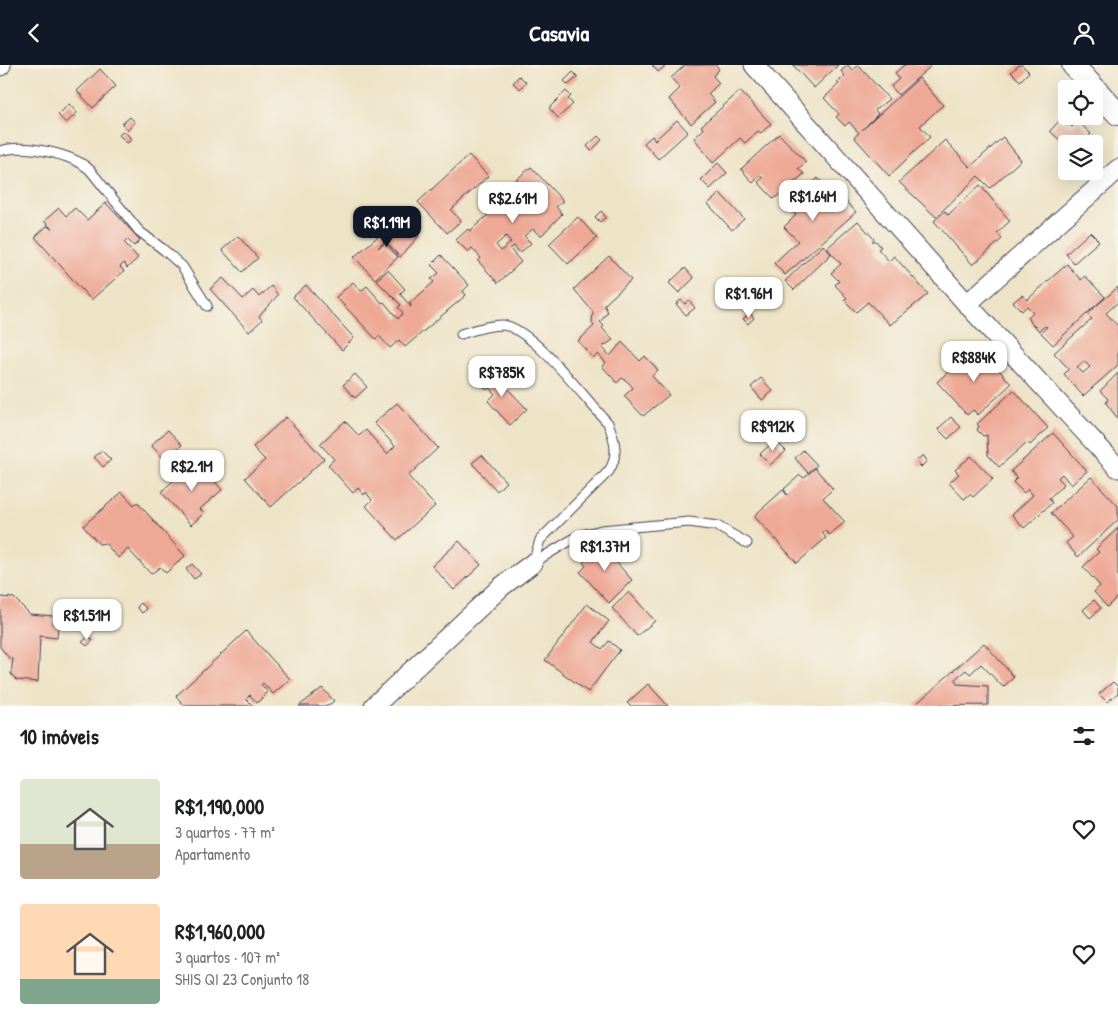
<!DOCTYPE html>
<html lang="pt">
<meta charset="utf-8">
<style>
:root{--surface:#fff;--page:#f2f2f2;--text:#202124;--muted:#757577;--accent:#111827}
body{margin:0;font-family:"Patrick Hand",sans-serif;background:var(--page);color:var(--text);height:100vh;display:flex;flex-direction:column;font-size:19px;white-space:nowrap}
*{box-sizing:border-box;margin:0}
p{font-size:16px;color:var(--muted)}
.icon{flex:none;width:28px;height:28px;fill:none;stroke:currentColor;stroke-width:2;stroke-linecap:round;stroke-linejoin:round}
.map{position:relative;height:641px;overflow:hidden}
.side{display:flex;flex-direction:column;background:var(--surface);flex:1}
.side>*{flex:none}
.buttons{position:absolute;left:1058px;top:15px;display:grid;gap:10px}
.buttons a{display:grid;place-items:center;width:45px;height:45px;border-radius:5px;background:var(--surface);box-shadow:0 5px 20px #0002;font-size:25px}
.price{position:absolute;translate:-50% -42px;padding:0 11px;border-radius:10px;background:#fff;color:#222;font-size:16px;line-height:32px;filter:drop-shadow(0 1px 2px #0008)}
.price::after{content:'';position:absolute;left:50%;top:30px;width:15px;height:11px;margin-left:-8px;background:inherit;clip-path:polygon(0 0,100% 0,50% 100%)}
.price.on{background:var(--accent);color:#fff}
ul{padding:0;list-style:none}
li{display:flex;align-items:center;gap:15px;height:125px;padding:0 20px}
li span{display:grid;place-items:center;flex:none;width:140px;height:100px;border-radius:5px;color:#555}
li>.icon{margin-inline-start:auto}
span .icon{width:60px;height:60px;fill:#fffc;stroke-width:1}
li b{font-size:21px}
h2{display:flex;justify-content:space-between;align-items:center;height:60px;padding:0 20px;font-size:21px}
header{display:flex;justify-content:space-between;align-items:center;height:65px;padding:0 20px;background:var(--accent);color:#fff;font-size:22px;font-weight:800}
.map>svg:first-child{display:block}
.building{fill:#eea996;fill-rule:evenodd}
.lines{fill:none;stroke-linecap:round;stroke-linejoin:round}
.service-casing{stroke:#403f50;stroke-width:11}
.minor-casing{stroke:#403f50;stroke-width:21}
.tertiary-casing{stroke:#403f50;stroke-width:24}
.service{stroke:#fff;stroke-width:9}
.minor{stroke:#fff;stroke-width:19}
.tertiary{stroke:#fff;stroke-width:22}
</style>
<header><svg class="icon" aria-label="back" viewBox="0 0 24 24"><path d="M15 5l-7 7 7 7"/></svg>Casavia<svg class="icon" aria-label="person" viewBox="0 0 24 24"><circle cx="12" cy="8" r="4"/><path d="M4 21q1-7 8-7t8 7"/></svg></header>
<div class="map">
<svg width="1118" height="641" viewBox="0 0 1118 641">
<rect width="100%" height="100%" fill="#f7f3e8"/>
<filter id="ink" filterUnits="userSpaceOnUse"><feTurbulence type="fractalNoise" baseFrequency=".02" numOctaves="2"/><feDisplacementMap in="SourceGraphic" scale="10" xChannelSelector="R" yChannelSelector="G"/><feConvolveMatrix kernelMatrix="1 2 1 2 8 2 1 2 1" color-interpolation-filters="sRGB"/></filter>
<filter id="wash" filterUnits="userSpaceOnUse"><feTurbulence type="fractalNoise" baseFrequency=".0096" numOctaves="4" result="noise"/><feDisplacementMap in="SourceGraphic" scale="20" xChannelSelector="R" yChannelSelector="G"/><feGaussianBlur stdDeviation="1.12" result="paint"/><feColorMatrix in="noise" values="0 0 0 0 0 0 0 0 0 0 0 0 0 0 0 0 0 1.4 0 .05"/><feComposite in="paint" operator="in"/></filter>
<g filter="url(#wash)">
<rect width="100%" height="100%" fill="#ede3c6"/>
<g id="blocks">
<g class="building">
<path d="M652,0H666L658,7Z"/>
<path d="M685,0H716L719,4L713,11L719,18L708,29L715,37L691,59L669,34L680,23L671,13Z"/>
<path d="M793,0H838L814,23Z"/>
<path d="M848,0L852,5L858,0L889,34L875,45L878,49L862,65L919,13L943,40L920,61L930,72L889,111L854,72L859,68L849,57L845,61L836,52L839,49L824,33L839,19L837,17L845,11L841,6Z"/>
<path d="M904,0H932L898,30L891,21L899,14L895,8Z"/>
<path d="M1019,0H1022L1029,7L1020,16L1011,7Z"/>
<path d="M100,4L116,21L93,43L77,26Z"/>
<path d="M573,7L578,12L568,20L564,16Z"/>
<path d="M519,11L526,17L520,24L513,18Z"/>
<path d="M566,26L571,31L568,34L573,39L558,53L549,43Z"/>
<path d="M740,26L771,59L761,68L758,66L745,78L740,73L713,98L694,73L704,64L701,61Z"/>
<path d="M69,39L77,48L66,58L58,50Z"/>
<path d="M130,52L135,57L128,65L122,59Z"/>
<path d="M677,55L688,67L658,94L644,78L652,71L655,75Z"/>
<path d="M1060,55L1067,61L1069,59L1072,62L1078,56L1091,69L1082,79H1066V81L1050,66Z"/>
<path d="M124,66L132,74L127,78L119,70Z"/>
<path d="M779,69L806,97L798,104L804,109L774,134L758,117L763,113L760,111L753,118L741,104Z"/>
<path d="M598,71L602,75L591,86L587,81Z"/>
<path d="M1003,72L1021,95L990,123L978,111L936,152L899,117L945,75L970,102Z"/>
<path d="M469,90L488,111L451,145L461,156L447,168L418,137Z"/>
<path d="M718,98L727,108L710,124L701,115Z"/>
<path d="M531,102L563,136L556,142L562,149L542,170H539L533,164L524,171L531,178L520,188L514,181L510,184L521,197L498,218L478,196L481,193L472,183L468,187L456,175L468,164L470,166L500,139L507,147L510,145L500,134L513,122L511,119ZM529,131L538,141L530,149L521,139ZM506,171L511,177L501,186L496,180Z"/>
<path d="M818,113L833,130L837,127L856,147L785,210L774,198L798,176L784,162L796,150L788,141Z"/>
<path d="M980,120L1010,156L997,168L1002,174L973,200L934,156L945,146L948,150Z"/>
<path d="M720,128L744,154L732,165L708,139Z"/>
<path d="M106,138L140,175L134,181L127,174L124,177L138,193L127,203L124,198L120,202L124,206L91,235L35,172L47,161L52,164L44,156L59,143L66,151L75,143L87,155Z"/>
<path d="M601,146L606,152L600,157L595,152Z"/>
<path d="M401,152L419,171L400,192L385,176L378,183L385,178L398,192L375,214L354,192Z"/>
<path d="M578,152L597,173L568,199L549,179Z"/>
<path d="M858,156L874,174L872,176H876L881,182L878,184L889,196L894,191L928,229L890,260L868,237L856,247L844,235L847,233L835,220L839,216L831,208L841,199L827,183Z"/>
<path d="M1090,167L1099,176L1074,198L1066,189Z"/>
<path d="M238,171L258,193L242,207L222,185Z"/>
<path d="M823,180L831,189L794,225L785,216Z"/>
<path d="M441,190L469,220L463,226L466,230L405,282L399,275L390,283L379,271L376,274L336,232L353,217L361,226L367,221L382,238L384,237L398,254L403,248L398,242L401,240L376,215L388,205L405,224L400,229L411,242L410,238L434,217L431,214L439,208L431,200Z"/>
<path d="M609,191L631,215L604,240L608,247L600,257L604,261L602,263L613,275L602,282L610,291L622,277L640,296L645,291L658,305L652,311L669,330L643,351L624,331L633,323L628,317L622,313L617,318L602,301L606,298L598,289L593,293L578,276L594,261L592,258L593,247L574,224Z"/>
<path d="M1067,199L1081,215L1085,211L1105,232L1053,280L1041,268L1047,262L1045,261L1039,266L1034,260L1033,261L1028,252L1033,247L1027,241L1022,246L1013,237L1022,230L1027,235Z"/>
<path d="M685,203L694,213L679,228L669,218Z"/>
<path d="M223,213L243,234L253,225L259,232L271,221L278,230L259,251L262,255L249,267L210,224Z"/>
<path d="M306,220L354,273L342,285L293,232Z"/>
<path d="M1118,222V237L1106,248L1118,261V300L1083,331L1064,309L1069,304L1054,288L1092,254L1087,249ZM1084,296L1090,302L1083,308L1077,302Z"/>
<path d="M681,235L685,239L689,235L695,243L686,250L676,239Z"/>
<path d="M750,248L754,253L748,259L743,254Z"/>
<path d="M974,283L989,299L992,297L1011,319L978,350L973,345L967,350L937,317Z"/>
<path d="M489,304L527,344L510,360L488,336L495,329L489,323L487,325L477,315Z"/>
<path d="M1118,308V354L1106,338L1108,334L1100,326Z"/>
<path d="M355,309L367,322L355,333L343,320Z"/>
<path d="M761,313L773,326L762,335L751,322Z"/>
<path d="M1014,325L1048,363L1030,380L1027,377L999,402L988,390L987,370L983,371L977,365L979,361L977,359Z"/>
<path d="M397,338L438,383L408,411L435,441L397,475L366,441L372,435L366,427L364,430L358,423L353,428L328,400L334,394L320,379L345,356L359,371L366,365L387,389L395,381L374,358Z"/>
<path d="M286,352L324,394L271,442L245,413L265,395L253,382Z"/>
<path d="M951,352L961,362L948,374L938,364Z"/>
<path d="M168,365L182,380L165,395L151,380Z"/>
<path d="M1053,368L1087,406L1071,420L1062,409L1058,413L1064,419L1049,433L1052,438L1024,463L1012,450L1033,430L1028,424L1024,428L1013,417L1017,413L1011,406Z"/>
<path d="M775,375L786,386L770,400L760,389Z"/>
<path d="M803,385L817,400L808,408L795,393Z"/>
<path d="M102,386L111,395L103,402L94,392Z"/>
<path d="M482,390L506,417L497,426L472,398Z"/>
<path d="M923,390L927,396L921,402L916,396Z"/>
<path d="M971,391L993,414L973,432L970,429L964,434L949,418L959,409L955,405Z"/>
<path d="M196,395L222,425L200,444L204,448L191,460L161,427Z"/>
<path d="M815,403L833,424L823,433L845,457L829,470L825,465L822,468L826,473L797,498L754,451L783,425L787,430L784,424L800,410L804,413Z"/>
<path d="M1091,412L1118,441V455L1078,492L1066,478L1073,472L1051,448Z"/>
<path d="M122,427L134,440L137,437L185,491L166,508L160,502L151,509L128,484L118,493L105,478L99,479L83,461Z"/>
<path d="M1118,463V531L1107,542L1094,527L1100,521L1083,502L1099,487L1096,484Z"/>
<path d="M603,475L621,493L616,497L632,515L609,538L580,507L586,501L583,498L587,494L586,492Z"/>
<path d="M459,476L481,500L454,525L432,501Z"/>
<path d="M192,499L201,509L194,514L186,504Z"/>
<path d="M629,527L655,556L637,571L612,543Z"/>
<path d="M0,532L14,533L30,549L54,551L53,559L58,560L57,573L40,571L38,617L16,615L11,609L13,594L9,593L0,582Z"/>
<path d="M1094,535L1101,543L1090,553L1083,545Z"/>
<path d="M141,538L147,544L142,548L137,542Z"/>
<path d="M587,539L609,556L593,577L602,584L609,576L620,585L588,627L545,595Z"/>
<path d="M246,566L290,614L273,629L263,618L261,620L268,627L257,638L250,630L246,634L253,641H185L176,631Z"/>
<path d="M88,572L93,575L87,581L82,577Z"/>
<path d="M984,578L1014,612L1003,622L981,599L970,609L966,605L955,614L957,619L988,621V640L914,641Z"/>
<path d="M1113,617L1118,622V628L1107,637L1099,629Z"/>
<path d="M648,619L668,641H630L627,638Z"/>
<path d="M322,623L334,636L328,641H299Z"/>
</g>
</g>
</g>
<g filter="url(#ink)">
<use href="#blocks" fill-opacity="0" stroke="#403f50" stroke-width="1"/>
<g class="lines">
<g class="service-casing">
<g id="service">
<path d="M0,86C23,78 73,89 90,105L139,166L164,185L182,201L207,241"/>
<path d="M461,269C474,265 488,260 502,260C531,261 587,336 608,358C615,375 619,390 609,406L540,475L533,498"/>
<path d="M533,498L578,471L601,465L689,457L717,461L747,478"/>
</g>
</g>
<g class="minor-casing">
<g id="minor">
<path d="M754,0L967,239L1118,403"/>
<path d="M0,1L1,0"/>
<path d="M967,239L1118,104"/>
<path d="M374,641L501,522L533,498"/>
</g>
</g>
<g class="tertiary-casing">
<path id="tertiary" d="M1073,0L1118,49"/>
</g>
<use href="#service" class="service"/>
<use href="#minor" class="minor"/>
<use href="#tertiary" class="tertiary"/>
</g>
</g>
</svg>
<div class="buttons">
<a><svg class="icon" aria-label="locate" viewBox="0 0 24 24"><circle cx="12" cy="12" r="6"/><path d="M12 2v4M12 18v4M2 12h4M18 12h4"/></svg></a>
<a><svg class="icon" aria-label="layers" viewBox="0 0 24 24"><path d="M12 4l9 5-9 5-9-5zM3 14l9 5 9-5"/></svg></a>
</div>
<b class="price" style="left:813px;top:157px">R$1.64M</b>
<b class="price" style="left:513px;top:159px">R$2.61M</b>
<b class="price on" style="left:387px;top:183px">R$1.19M</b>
<b class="price" style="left:749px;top:254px">R$1.96M</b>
<b class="price" style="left:974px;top:318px">R$884K</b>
<b class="price" style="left:502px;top:333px">R$785K</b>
<b class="price" style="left:773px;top:387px">R$912K</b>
<b class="price" style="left:192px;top:427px">R$2.1M</b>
<b class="price" style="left:605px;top:507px">R$1.37M</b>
<b class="price" style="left:87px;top:576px">R$1.51M</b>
</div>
<section class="side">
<h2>10 imóveis<svg class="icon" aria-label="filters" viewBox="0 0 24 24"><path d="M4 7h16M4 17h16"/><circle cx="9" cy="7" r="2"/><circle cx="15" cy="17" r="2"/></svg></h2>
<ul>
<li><span style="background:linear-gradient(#dfe7d0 65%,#b9a48a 0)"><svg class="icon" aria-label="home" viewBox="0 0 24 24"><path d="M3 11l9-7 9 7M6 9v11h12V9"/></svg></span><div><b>R$1,190,000</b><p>3 quartos · 77 m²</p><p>Apartamento</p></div><svg class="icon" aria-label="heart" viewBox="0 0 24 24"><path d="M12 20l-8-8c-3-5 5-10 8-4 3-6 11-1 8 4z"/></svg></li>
<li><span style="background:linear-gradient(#ffd9b3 75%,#7fa58c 0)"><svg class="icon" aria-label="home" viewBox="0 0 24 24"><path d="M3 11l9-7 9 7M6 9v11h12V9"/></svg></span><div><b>R$1,960,000</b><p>3 quartos · 107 m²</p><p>SHIS QI 23 Conjunto 18</p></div><svg class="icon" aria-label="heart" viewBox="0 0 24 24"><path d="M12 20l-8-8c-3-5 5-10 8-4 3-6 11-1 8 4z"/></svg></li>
</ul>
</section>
